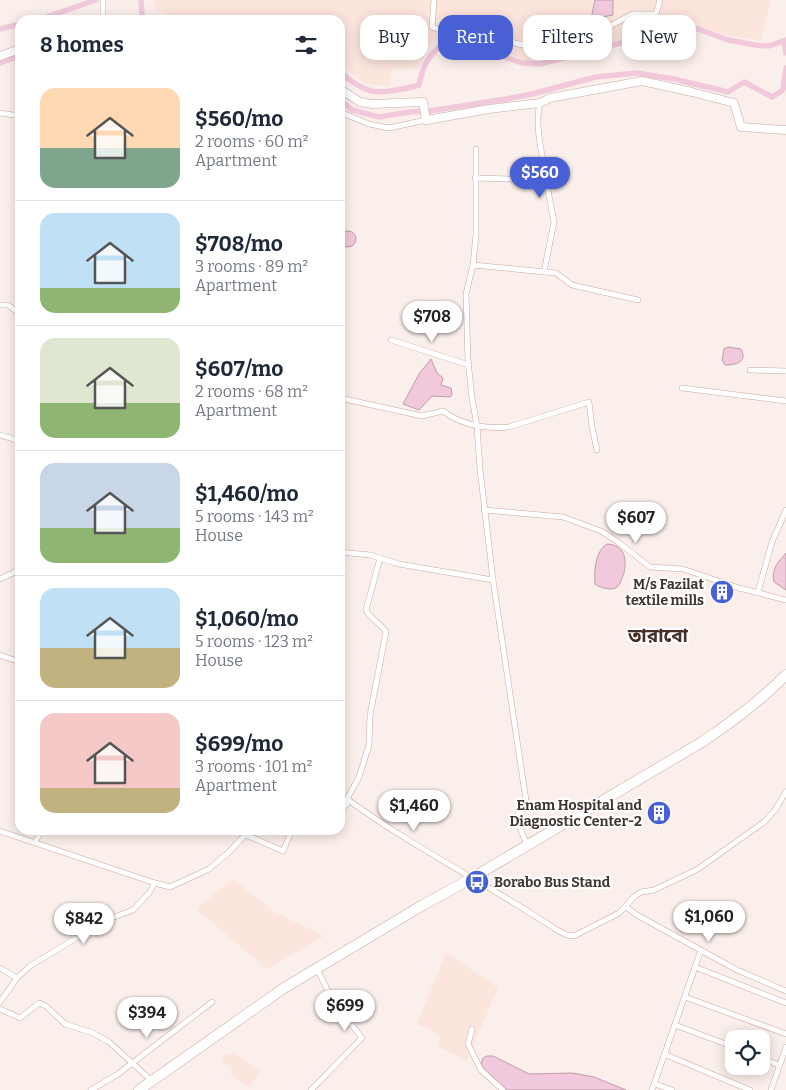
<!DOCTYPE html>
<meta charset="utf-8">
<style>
:root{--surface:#fff;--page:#f2f2f3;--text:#1f2937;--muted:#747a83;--line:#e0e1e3;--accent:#4860d4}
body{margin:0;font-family:Bitter,"Noto Sans Bengali",serif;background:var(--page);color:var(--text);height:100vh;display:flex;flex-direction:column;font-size:19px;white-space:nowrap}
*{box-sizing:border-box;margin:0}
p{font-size:16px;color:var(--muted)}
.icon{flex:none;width:28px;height:28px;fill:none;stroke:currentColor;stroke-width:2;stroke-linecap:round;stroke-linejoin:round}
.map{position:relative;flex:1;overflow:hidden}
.drawer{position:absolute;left:15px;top:15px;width:330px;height:820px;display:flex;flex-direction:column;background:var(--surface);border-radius:15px;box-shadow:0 2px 12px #0003}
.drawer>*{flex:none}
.banner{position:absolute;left:360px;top:15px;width:350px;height:45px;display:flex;gap:10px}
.controls{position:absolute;left:725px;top:1030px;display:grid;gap:10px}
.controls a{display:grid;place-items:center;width:45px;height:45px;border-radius:10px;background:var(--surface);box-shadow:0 2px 12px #0003;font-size:25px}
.price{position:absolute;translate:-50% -42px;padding:0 11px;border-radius:18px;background:#fff;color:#222;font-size:16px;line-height:32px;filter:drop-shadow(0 1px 2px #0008)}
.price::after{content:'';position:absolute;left:50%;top:30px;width:15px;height:11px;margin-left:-8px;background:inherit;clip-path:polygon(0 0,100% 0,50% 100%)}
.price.active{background:var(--accent);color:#fff}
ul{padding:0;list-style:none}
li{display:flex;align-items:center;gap:15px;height:125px;padding:0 25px}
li+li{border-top:1px solid var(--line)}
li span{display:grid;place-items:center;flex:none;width:140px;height:100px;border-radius:15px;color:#555}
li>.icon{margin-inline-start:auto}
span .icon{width:60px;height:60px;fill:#fffc;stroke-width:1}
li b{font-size:21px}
h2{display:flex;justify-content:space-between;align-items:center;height:60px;padding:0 25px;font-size:21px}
.tag{padding:0 18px;border-radius:15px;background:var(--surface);box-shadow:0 2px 12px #0003;font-size:18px;line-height:45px}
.tag.active{background:var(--accent);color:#fff}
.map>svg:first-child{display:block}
.built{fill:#fce5dd}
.water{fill:#f2c9dc;stroke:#bd9da9}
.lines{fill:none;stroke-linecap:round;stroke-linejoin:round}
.canal{stroke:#f2c9dc;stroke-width:5.5}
.street-casing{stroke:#c6aaa0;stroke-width:6}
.secondary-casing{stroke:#c6aaa0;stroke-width:9}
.highway-casing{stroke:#c6aaa0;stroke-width:11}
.street{stroke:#fff;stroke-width:5}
.secondary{stroke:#fff;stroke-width:8}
.highway{stroke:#fff;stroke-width:10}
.labels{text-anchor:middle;stroke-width:4.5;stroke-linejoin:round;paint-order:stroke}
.poi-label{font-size:14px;font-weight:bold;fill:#413531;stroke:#fff;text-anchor:end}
.district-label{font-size:19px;font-weight:bold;fill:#452f27;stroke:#fff}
</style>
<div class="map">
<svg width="786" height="1090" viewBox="0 0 786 1090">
<rect width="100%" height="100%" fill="#fbefeb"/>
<g class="built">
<path d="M155,0H771L761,40L728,36L695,25L683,24L545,59L525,60L475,42L433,40L418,69L391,68L390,86L365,84L340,64V20H172L153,6Z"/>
<path d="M233,879L273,911L324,936L267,969L196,909Z"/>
<path d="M446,953L498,988L467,1060L437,1047L441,1035L417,1024Z"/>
<path d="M233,1051L260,1072L249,1087L230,1073L232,1069L223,1063L222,1058L226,1054L229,1055Z"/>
</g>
<g class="water">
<path d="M595,0H613V15L591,19Z"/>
<circle cx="348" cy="239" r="8"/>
<path d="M728,347L741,349C748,362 736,365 725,365L722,360L724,349Z"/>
<path d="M431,359L437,373L443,378L441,385L451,388L452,395L450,397L432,396L419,410L403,404L419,374Z"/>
<path d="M607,544C625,545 627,559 624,573C622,577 621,584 617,587C612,591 600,588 595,584C594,572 595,551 607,544Z"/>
<path d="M786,553V590L774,582C771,569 778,562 786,553Z"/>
<path d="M487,1056H493L529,1074L573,1073L594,1077L626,1090H507L484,1069L481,1064L483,1058Z"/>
</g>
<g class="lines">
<g class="canal">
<path d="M141,0L142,15L148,20"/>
<path d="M38,20L96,0"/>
<path d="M0,29L20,24"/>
<path d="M784,41L786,53"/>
<path d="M0,63L20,56"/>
<path d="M340,72C348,79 360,88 371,91C381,94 409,88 419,85C423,66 427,58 441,45H466L488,51L522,63L540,64L682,27L698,29L728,40L755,45L769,46L786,40"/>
<path d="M340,100L352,110L379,117L410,112L429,111L506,99L532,94L596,77L636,73L674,79L728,92L744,82L772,97L783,90L786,68"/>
</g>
<g class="street-casing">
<g id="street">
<path d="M434,0L432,27C450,35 467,32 486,36C507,40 528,49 549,47L606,28L633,14H656L660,0"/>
<path d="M103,20V0"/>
<path d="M540,103C534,128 543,154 546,180"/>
<path d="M340,112L369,124L389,128L426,120"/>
<path d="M0,113L20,116"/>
<path d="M476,149V234L473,265L466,294L468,360L472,398L477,426L480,469L493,580L527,807L515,817L527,844"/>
<path d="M475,178L546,180L554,222L544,272"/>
<path d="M473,265L556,273L572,285L638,300"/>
<path d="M0,305H8L20,314"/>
<path d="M391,340L469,365"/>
<path d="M750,370L786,371"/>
<path d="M682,388L786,401"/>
<path d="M340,398L422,416L443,411C463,426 485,429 509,427L589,402L592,427L597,450"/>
<path d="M0,435L20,441"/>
<path d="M484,510L563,517L601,531L618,542L650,567L683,569L739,588L786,600"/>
<path d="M340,552L370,555L399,564L493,580"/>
<path d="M0,579L15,572L20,565"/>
<path d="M758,592L772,542L786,510"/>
<path d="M0,655L20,662"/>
<path d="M347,799C414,848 488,884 557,930L567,935L574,936L619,913L635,896L641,892L654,890L698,869L764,822L775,810L786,792"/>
<path d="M340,810L347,804V799L359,777L369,745L370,715L386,632C381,623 371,620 366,610L380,558"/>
<path d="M235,830L283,851L292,830"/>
<path d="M0,831L155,883L170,887L209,869L229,852L246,834"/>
<path d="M35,842L42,830"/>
<path d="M626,907L637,915L737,970L786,991"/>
<path d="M695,967L786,1003"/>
<path d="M0,968L17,978"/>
<path d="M685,997L786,1034"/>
<path d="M0,1002L17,978L30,966L104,921L133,910L149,893L155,883"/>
<path d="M0,1009L20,1018L39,1003L46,1006L65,1024L93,1033L109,1042L152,1081"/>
<path d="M675,1025L734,1047"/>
<path d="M472,1029L468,1044L481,1070L503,1090"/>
<path d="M664,1054L750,1090"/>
<path d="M761,1058L779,1065"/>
<path d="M655,1084L672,1090"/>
<path d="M91,1090L118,1074L212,1002"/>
<path d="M311,1090L362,1038L332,999L317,969"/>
<path d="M652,1090L701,950"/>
<path d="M771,1090L786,1047"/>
</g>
</g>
<g class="secondary-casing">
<g id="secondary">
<path d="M0,56L20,49"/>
<path d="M340,89L360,102L372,104L423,102L426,120"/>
<path d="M427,120L489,109L540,103L550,98L642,81L692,92L734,103L741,127L786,130"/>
</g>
</g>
<g class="highway-casing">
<path id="highway" d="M139,1090L284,988L423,905L472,878L702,742C732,722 760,701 786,675"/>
</g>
<use href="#street" class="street"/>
<use href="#secondary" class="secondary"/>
<use href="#highway" class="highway"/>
</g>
<defs>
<g id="building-disc" transform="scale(1.25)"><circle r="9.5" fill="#4860d4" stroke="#fff"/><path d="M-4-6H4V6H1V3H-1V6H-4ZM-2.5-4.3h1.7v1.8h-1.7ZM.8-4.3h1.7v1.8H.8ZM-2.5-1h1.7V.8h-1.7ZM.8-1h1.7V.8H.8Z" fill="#fff"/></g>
<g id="bus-disc" transform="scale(1.25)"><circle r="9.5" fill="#4860d4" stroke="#fff"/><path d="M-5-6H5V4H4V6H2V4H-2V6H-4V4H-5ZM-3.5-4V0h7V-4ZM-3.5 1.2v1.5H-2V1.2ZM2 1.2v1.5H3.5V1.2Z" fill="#fff"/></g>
</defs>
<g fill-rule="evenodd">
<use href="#building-disc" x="722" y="592"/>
<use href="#building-disc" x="659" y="813"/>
<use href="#bus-disc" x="477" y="882"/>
</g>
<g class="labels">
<g class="poi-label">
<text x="704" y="589">M/s Fazilat<tspan x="704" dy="16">textile mills</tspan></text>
<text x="642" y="810">Enam Hospital and<tspan x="642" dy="16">Diagnostic Center-2</tspan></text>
<text x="494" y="887" text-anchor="start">Borabo Bus Stand</text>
</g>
<g class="district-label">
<text x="658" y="642">তারাবো</text>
</g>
</g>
</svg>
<div class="controls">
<a><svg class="icon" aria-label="locate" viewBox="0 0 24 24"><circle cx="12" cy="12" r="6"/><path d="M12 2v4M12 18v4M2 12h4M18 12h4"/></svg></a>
</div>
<b class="price active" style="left:540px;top:199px">$560</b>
<b class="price" style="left:432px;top:343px">$708</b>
<b class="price" style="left:636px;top:544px">$607</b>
<b class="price" style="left:414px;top:832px">$1,460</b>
<b class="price" style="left:709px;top:943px">$1,060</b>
<b class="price" style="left:84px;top:945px">$842</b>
<b class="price" style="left:345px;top:1032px">$699</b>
<b class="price" style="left:147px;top:1039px">$394</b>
<div class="banner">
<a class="tag">Buy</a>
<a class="tag active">Rent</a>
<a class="tag">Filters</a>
<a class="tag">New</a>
</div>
<section class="drawer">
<h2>8 homes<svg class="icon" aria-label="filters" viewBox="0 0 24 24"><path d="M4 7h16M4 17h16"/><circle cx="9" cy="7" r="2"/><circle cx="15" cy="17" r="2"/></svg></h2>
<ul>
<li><span style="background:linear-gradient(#ffd9b3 60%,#7fa58c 0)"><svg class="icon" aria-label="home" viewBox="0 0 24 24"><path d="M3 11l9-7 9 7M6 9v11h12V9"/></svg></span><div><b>$560/mo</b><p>2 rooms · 60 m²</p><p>Apartment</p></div></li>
<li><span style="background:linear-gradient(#bfe0f5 75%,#8fb573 0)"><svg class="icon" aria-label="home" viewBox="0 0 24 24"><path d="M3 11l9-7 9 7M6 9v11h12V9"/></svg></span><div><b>$708/mo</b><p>3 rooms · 89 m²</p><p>Apartment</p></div></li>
<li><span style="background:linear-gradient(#dfe7d0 65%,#8fb573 0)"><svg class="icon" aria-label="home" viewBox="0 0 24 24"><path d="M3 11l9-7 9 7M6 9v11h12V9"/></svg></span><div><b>$607/mo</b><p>2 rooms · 68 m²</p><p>Apartment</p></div></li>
<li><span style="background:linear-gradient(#c9d6e8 65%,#8fb573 0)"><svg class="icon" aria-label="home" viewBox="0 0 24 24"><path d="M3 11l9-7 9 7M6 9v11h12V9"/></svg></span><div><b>$1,460/mo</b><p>5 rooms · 143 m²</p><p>House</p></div></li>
<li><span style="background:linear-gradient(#bfe0f5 60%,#c2b280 0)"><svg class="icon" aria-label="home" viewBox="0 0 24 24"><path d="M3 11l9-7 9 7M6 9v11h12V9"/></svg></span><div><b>$1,060/mo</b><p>5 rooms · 123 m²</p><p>House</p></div></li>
<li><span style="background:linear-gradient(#f6c9c9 75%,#c2b280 0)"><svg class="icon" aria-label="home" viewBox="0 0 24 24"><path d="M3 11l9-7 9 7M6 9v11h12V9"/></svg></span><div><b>$699/mo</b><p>3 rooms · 101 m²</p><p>Apartment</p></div></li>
</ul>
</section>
</div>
